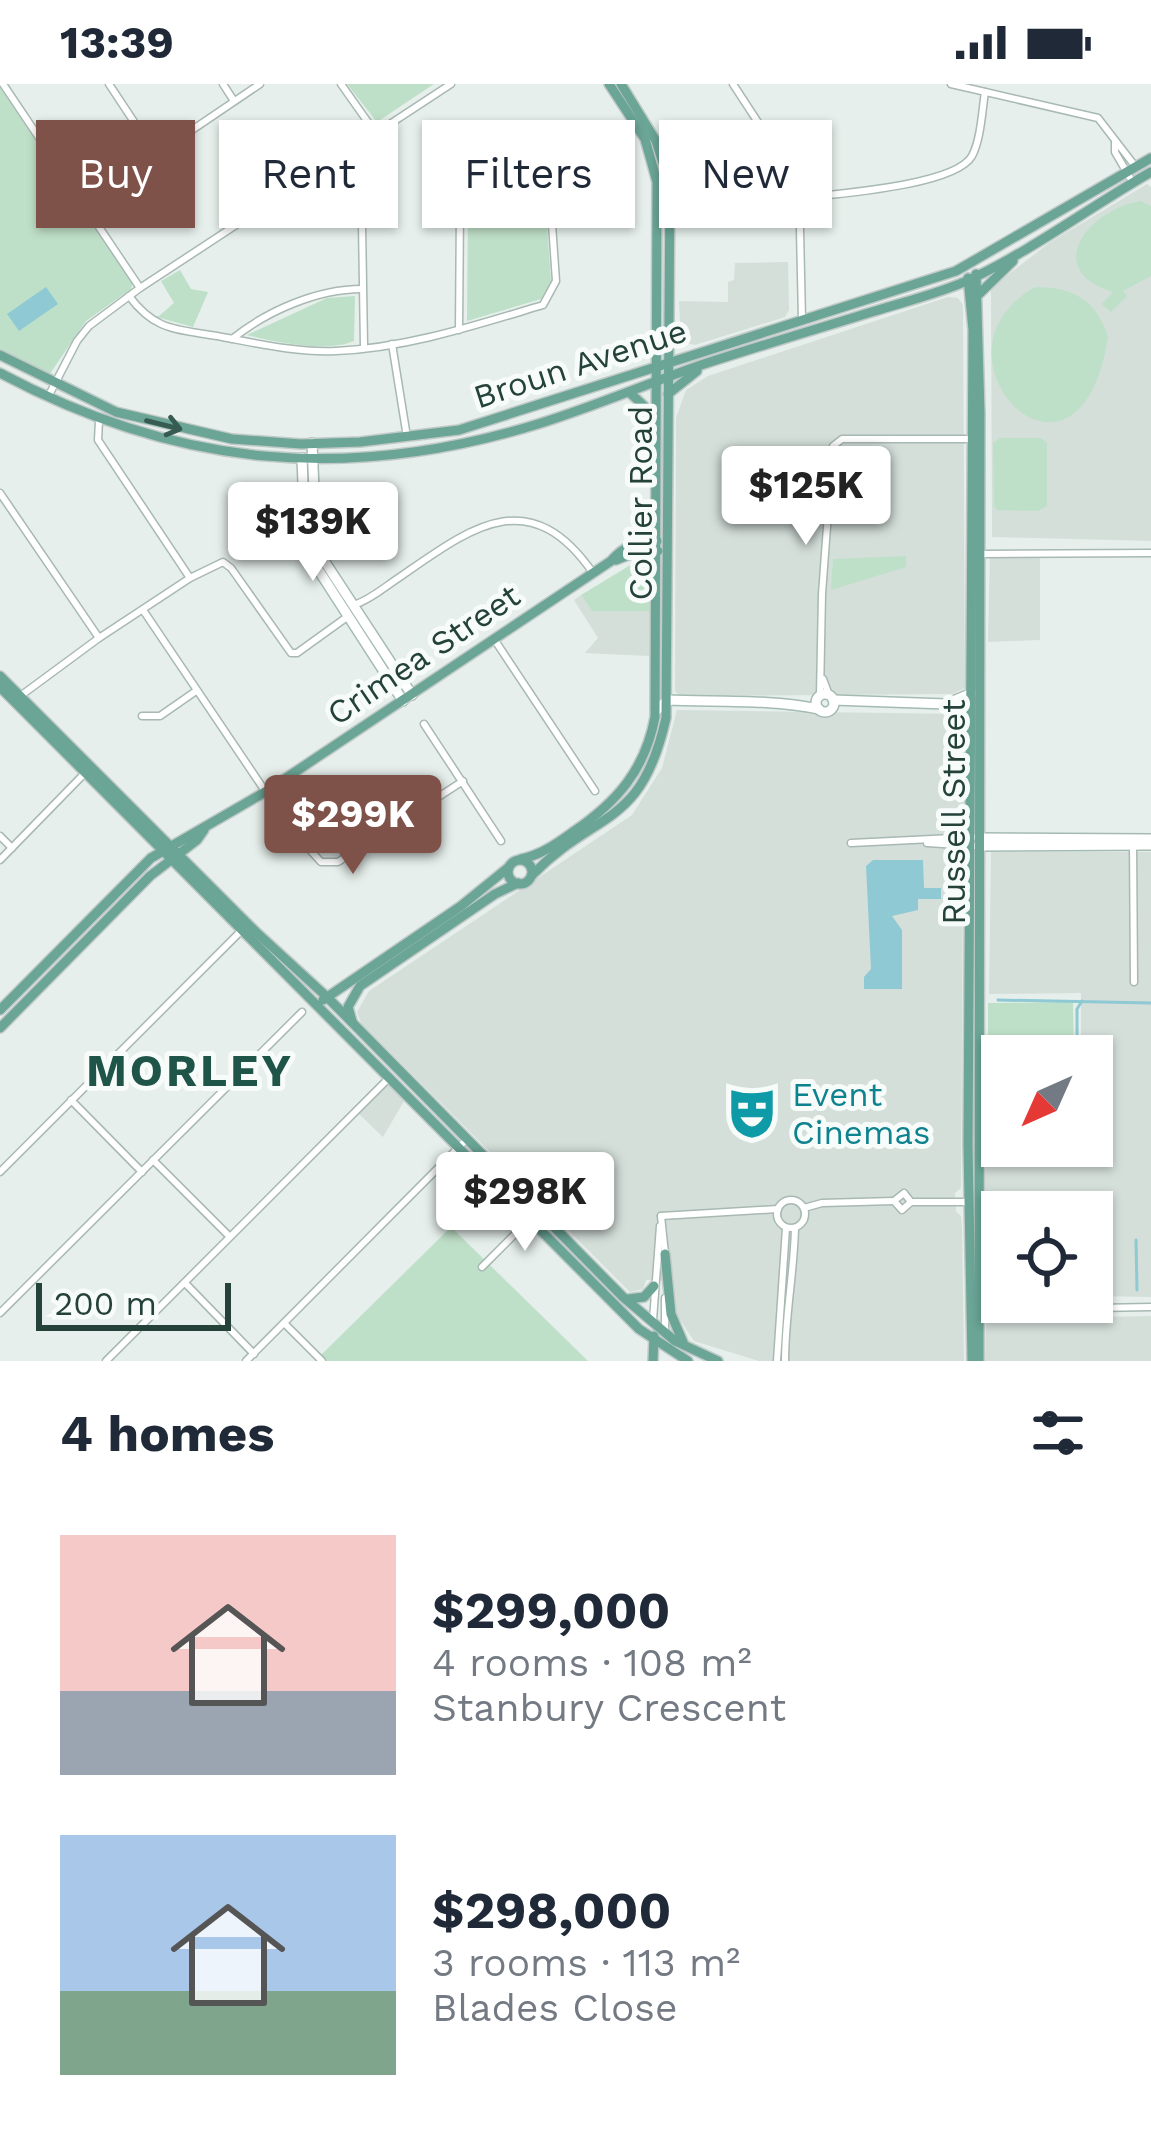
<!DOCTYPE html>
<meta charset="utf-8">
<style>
:root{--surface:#fff;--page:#f2f2f3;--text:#1f2937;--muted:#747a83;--accent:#7f5249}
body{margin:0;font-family:"Work Sans",sans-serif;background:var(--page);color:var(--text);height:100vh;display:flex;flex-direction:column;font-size:45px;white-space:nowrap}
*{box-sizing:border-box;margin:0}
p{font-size:39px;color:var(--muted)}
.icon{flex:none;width:66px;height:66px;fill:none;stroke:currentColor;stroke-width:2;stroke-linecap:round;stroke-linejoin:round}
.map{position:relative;height:1277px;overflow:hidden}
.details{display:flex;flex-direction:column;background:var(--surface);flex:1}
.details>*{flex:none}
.guide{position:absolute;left:36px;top:36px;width:1080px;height:108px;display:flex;gap:24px}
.needle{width:78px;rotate:225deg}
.fabs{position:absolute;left:981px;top:951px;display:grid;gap:24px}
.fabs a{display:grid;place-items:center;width:132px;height:132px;border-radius:0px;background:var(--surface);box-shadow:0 3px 9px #0004;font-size:60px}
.scale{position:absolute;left:36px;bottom:30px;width:195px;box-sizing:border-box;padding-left:12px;border:6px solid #24423a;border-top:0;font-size:33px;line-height:42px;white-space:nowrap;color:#24423a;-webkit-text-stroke:9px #f7fbf9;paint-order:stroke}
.price{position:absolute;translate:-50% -102px;padding:0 27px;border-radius:12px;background:#fff;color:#222;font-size:39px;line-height:78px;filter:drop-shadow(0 3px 6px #0008)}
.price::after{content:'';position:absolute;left:50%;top:72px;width:36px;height:27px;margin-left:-18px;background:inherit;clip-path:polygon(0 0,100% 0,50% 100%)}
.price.current{background:var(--accent);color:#fff}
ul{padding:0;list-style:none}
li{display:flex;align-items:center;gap:36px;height:300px;padding:0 60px}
li span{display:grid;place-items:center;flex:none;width:336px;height:240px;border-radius:0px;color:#555}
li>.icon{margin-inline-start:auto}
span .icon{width:144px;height:144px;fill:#fffc;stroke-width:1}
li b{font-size:51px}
h2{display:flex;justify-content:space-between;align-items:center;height:144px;padding:0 60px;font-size:51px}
.chip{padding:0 42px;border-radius:0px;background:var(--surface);box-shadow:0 3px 9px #0004;font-size:42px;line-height:108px}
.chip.current{background:var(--accent);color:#fff}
.status{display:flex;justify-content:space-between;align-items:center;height:84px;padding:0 60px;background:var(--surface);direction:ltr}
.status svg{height:33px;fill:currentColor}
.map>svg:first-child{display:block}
.built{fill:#d4dfda}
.green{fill:#bfe0c8}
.water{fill:#8ec9d4}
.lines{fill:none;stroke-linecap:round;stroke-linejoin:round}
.stream{stroke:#8ec9d4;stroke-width:3}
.street-casing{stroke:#a8b8b2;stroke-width:9}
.secondary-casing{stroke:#a4bbb3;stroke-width:12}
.primary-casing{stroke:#c2cac8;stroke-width:12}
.street{stroke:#fff;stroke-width:6}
.secondary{stroke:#fff;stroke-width:9}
.primary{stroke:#6aa596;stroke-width:9}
.oneway{stroke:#365b51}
.labels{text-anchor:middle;stroke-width:10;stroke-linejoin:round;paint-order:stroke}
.street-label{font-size:33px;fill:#24423a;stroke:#f7fbf9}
.culture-label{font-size:33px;fill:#0d838f;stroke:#f7fbf9;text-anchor:start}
.district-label{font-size:45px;font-weight:bold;letter-spacing:3px;fill:#1f5548;stroke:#f7fbf9}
</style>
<div class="status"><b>13:39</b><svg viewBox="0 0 49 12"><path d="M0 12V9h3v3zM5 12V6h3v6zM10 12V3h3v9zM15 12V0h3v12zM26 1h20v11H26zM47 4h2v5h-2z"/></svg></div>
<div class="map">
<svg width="1151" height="1277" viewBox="0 0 1151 1277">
<rect width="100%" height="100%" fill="#e6efeb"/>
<g class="built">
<path d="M1147,100L1151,103V457L992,453L991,204L1049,159Z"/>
<path d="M788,178L789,226L785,233L695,261L681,258L679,217L728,218V198L734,196L735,179Z"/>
<path d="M948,213L958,214L963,221L965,604L952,610L680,612L675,607L676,334L686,306L708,292Z"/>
<path d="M990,469H1040V556L988,558Z"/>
<path d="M581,511L592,527H650L649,572L585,569L598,554L574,516Z"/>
<path d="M677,626L959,630L964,637L961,1104L955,1109L956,1128L961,1132L962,1143L964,1277H759L694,1257L675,1228L673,1197L646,1196L643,1205L630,1208L361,939L357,928L369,907L632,731L662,684Z"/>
<path d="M991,768H1151V1213L1092,1212V1128H1002V1212H992L985,1206V1057H1002V1062H1092V972H1081V909L989,910Z"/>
<path d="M385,998L404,1017L383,1053L356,1027Z"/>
<path d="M1151,1232V1277H985L986,1235Z"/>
</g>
<g class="green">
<path d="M347,0H434L377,38Z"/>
<path d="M0,2L133,199L131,205L86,237L49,291L0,269Z"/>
<path d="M532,75L543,85L551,198L541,215L467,237L468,125L472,115Z"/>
<path d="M1141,117L1151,122V192L1123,207L1127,212L1111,228L1102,220L1113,208C1041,187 1088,125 1141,117Z"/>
<path d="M180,186L191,205L208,208L193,243L153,232H159L174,219L161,197Z"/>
<path d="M1035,203C1074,203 1096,216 1108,253C1079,440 915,271 1035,203Z"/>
<path d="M355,212L354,257C326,269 276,258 247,251L327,214Z"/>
<path d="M1000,354H1041L1047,359V422L1038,427L997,426L994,422L993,359Z"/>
<path d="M906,472V483L831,506L833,475Z"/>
<path d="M642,474L648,481L650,527H592L581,511Z"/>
<path d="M298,700L324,729L300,745L280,718L283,709Z"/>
<path d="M1073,918L1074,972L988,973V919Z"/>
<path d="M451,1143L588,1277H327L321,1271Z"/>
</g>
<g class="water">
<path d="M46,203L58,220L19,247L7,230Z"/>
<path d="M873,776H923L924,804H941V815H918V826L892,832L902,846V905H864V893L871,885L866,782Z"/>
</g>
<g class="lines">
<g class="stream">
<path d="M998,916L1151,919"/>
<path d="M1077,967V925L1082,917"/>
<path d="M1136,1156L1137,1206"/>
</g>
<g class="street-casing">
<g id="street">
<path d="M3,0L140,204"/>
<path d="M109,0L150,62L161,67L260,0"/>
<path d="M223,0L234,17"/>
<path d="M341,0L377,51"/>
<path d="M733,0L799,101L802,236"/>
<path d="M951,0L1098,34L1135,82"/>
<path d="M1115,58V68L1133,99"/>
<path d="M329,83L356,121L362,140L364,262"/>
<path d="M800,114C834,110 955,102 972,72C981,55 982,27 985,8"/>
<path d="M657,131L800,130"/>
<path d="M129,212C155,247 176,245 217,252C255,259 298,269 336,267C407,264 476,241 543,221L556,197L548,83L540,70L529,68L465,111L460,122L459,246"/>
<path d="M232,255C267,227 317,205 362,205"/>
<path d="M392,260L407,353"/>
<path d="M48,313L77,257L89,242L140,204L451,0"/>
<path d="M99,337L98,356L190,494"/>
<path d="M0,409L99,554"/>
<path d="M981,470L1151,469"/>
<path d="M354,521C369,516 381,506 394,497C466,448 527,394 593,489"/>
<path d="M143,526L290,744L321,778H338L463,697"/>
<path d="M494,555L595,707"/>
<path d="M823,595L829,611"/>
<path d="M820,611L822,510L833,362L842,355H970"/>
<path d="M19,613L99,554L190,494L223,478L231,484L291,569H297L347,533"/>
<path d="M142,632H160L196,607"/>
<path d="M424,640L501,757"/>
<path d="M0,752L12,764"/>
<path d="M1133,758L1134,898"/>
<path d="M851,759L973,753"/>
<path d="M927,759L974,762"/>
<path d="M0,776L84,690"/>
<path d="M71,1016L142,1088"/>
<path d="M153,1076L229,1152"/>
<path d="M0,1088L241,847"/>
<circle cx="791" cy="1130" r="14"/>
<path d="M911,1118L904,1109L894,1117L902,1126L911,1118H968"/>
<path d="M804,1124L822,1119L894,1117"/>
<path d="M661,1132L665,1170"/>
<path d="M661,1132L778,1125"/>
<path d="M482,1183L530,1135"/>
<path d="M185,1199L254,1270"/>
<path d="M976,1219L1004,1222"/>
<path d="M981,1226L1151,1223"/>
<path d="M0,1229L302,928"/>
<path d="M653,1236L660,1142"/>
<path d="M285,1240L322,1277"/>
<path d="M665,1248V1214"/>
<path d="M106,1277L388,995"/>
<path d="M246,1277L467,1055"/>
<path d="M777,1277L786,1144"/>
<path d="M785,1277C785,1232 794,1189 795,1144"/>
</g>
</g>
<g class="secondary-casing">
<g id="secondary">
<path d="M312,359L316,453L323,475L412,611"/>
<path d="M302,374L305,452L312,476L403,617"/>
<circle cx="825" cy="619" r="9"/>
<path d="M833,616L946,620L972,609"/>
<path d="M655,628L667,616C717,618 771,615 819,625"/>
<path d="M980,754L1151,755"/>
<path d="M980,762L1151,761"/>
</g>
</g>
<g class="primary-casing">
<g id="primary">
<path d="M976,190L980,329L979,1277"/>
<path d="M968,194L973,246L968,1061L972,1277"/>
<path d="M979,210L1013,177"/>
<path d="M0,271L116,328L232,355L301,360L360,358L459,346L956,187L1151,74"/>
<path d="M0,289C176,383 346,399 538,340C593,323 646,300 701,281C759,262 817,245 875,227C907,217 941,209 971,195C1034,165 1090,123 1151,88"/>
<path d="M629,308L644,322L655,342"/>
<path d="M668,310L697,287"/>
<path d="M616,476L636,468L658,467"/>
<path d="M0,592L256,848L327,913L623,1213L675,1257L718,1277"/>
<path d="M0,603L639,1245L688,1277"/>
<path d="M521,775C541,771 556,760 573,748C617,718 645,686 655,633L657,98L645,55L609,0"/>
<circle cx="520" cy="788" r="12"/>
<path d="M532,791C597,725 641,745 666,634L670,101L656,57L621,0"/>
<path d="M323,916L461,822L509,783"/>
<path d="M0,926L151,774L265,708L611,477C624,462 637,457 657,457"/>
<path d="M352,937L348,923L360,902L495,810L518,799"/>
<path d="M0,944L150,792L197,756L204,746"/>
<path d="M665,1170L671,1230L683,1258"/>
<path d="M628,1215L644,1213L654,1202"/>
<path d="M653,1277L654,1252"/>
</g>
</g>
<use href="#street" class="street"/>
<use href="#secondary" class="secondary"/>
<use href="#primary" class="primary"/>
</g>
<defs><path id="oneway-shaft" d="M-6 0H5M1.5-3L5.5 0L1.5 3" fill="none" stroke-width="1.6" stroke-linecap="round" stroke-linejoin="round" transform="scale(3)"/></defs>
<use class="oneway" href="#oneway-shaft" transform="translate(164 341) rotate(14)"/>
<defs>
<g id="theatre-bare" transform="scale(4.14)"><path d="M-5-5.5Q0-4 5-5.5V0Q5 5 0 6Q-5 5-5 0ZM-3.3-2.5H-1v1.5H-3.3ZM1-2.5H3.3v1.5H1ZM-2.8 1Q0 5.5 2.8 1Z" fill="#0f9aa8" stroke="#f7fbf9" stroke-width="2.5" paint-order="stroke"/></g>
</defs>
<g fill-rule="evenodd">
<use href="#theatre-bare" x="752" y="1029"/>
</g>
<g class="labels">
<g class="street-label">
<text transform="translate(580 279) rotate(-18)" y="12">Broun Avenue</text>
<text transform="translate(640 419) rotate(-90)" y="12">Collier Road</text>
<text transform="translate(423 570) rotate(-34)" y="12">Crimea Street</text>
<text transform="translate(953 728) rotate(-90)" y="12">Russell Street</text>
</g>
<g class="culture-label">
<text x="792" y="1022">Event<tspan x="792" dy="38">Cinemas</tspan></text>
</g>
<g class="district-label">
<text x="190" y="1002">MORLEY</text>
</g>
</g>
</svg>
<div class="fabs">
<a><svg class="needle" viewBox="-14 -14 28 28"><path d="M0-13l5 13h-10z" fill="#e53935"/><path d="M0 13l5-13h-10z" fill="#747a83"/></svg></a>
<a><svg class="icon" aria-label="locate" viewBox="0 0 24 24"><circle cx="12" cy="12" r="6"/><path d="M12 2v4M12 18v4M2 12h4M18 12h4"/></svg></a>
</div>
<div class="scale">200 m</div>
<b class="price" style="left:806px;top:464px">$125K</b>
<b class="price" style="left:313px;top:500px">$139K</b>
<b class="price current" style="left:353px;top:793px">$299K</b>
<b class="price" style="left:525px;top:1170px">$298K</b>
<div class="guide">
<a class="chip current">Buy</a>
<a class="chip">Rent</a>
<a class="chip">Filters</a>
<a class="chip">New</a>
</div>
</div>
<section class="details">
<h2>4 homes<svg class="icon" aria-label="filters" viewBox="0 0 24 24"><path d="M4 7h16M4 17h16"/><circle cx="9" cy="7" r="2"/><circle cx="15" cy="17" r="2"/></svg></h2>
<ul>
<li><span style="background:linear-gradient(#f6c9c9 65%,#9aa5b1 0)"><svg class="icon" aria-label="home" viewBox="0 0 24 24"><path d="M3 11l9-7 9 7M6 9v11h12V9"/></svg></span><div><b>$299,000</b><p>4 rooms · 108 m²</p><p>Stanbury Crescent</p></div></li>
<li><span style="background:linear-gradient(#a9c7e8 65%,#7fa58c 0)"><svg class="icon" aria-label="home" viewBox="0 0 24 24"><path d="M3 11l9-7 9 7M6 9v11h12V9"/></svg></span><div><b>$298,000</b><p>3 rooms · 113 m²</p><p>Blades Close</p></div></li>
</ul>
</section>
